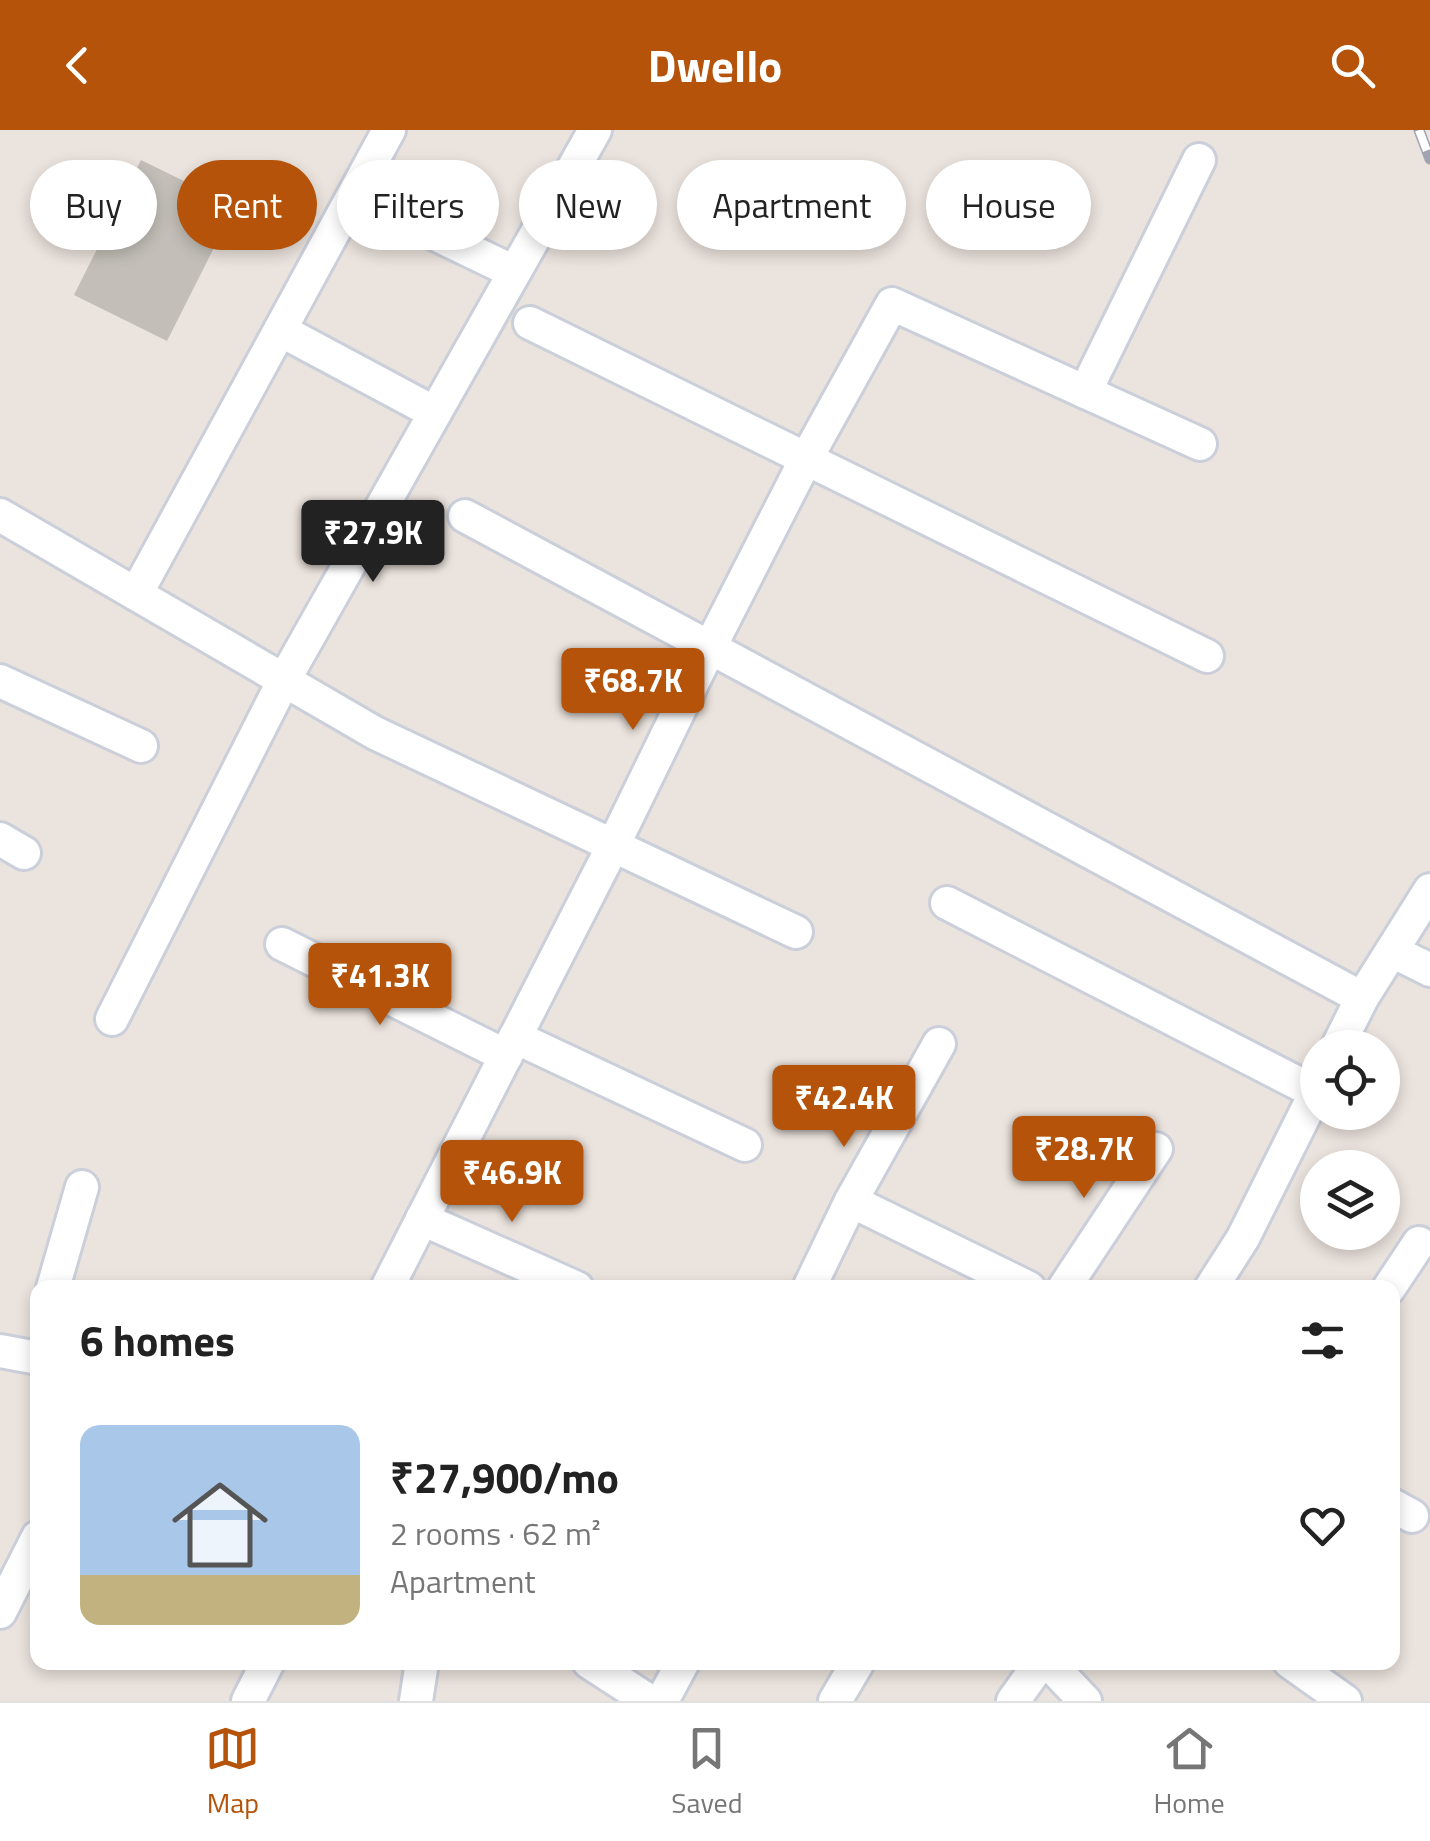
<!DOCTYPE html>
<meta charset="utf-8">
<style>
:root{--surface:#fff;--page:#f2f2f2;--text:#222;--muted:#767676;--line:#e0e0e0;--accent:#b45309}
body{margin:0;font-family:"Titillium Web",sans-serif;background:var(--page);color:var(--text);height:100vh;display:flex;flex-direction:column;font-size:38px;white-space:nowrap}
*{box-sizing:border-box;margin:0}
p{font-size:32px;color:var(--muted)}
.icon{flex:none;width:55px;height:55px;fill:none;stroke:currentColor;stroke-width:2;stroke-linecap:round;stroke-linejoin:round}
.map{position:relative;flex:1;overflow:hidden}
.sheet{position:absolute;left:30px;top:1150px;width:1370px;height:390px;display:flex;flex-direction:column;background:var(--surface);border-radius:20px;box-shadow:0 5px 15px #0003}
.sheet>*{flex:none}
.hud{position:absolute;left:30px;top:30px;width:1370px;height:90px;display:flex;gap:20px}
.tools{position:absolute;left:1300px;top:900px;display:grid;gap:20px}
.tools a{display:grid;place-items:center;width:100px;height:100px;border-radius:50%;background:var(--surface);box-shadow:0 5px 15px #0003;font-size:50px}
.price{position:absolute;translate:-50% -85px;padding:0 22px;border-radius:10px;background:var(--accent);color:#fff;font-size:32px;line-height:65px;filter:drop-shadow(0 2px 5px #0008)}
.price::after{content:'';position:absolute;left:50%;top:60px;width:30px;height:22px;margin-left:-15px;background:inherit;clip-path:polygon(0 0,100% 0,50% 100%)}
.price.on{background:#222;color:#fff}
ul{padding:0;list-style:none}
li{display:flex;align-items:center;gap:30px;height:250px;padding:0 50px}
li span{display:grid;place-items:center;flex:none;width:280px;height:200px;border-radius:20px;color:#555}
li>.icon{margin-inline-start:auto}
span .icon{width:120px;height:120px;fill:#fffc;stroke-width:1}
li b{font-size:42px}
h2{display:flex;justify-content:space-between;align-items:center;height:120px;padding:0 50px;font-size:42px}
.tag{padding:0 35px;border-radius:45px;background:var(--surface);box-shadow:0 5px 15px #0003;font-size:35px;line-height:90px}
.tag.on{background:var(--accent);color:#fff}
header{display:flex;justify-content:space-between;align-items:center;height:130px;padding:0 50px;background:var(--accent);color:#fff;font-size:45px;font-weight:700}
.menu{display:flex;justify-content:space-around;align-items:center;height:140px;border-top:2px solid var(--line);background:var(--surface);font-size:28px;color:var(--muted)}
.menu a{display:grid;justify-items:center;gap:5px}
.menu .on{color:var(--accent)}
.map>svg:first-child{display:block}
.building{fill:#c3bfb8}
.lines{fill:none;stroke-linecap:round;stroke-linejoin:round}
.minor-casing{stroke:#cbcfda;stroke-width:38}
.minor{stroke:#fff;stroke-width:32}
.rail-casing{stroke:#a0a4b2;stroke-width:11}
.rail{stroke:#fff;stroke-width:8;stroke-dasharray:22;stroke-linecap:butt}
</style>
<header><svg class="icon" aria-label="back" viewBox="0 0 24 24"><path d="M15 5l-7 7 7 7"/></svg>Dwello<svg class="icon" aria-label="search" viewBox="0 0 24 24"><circle cx="10" cy="10" r="6"/><path d="M15 15l6 6"/></svg></header>
<div class="map">
<svg width="1430" height="1571" viewBox="0 0 1430 1571">
<rect width="100%" height="100%" fill="#ebe3dd"/>
<path class="building" d="M141,30L235,76L167,211L74,165L98,117L74,105L101,50L125,62Z"/>
<g class="lines">
<g class="minor-casing">
<g id="minor">
<path d="M354,65L514,142"/>
<path d="M530,193L1207,526"/>
<path d="M280,200L435,283"/>
<path d="M1085,262L1199,30"/>
<path d="M0,385L375,603L796,802"/>
<path d="M465,386L1362,868"/>
<path d="M136,464L389,0"/>
<path d="M0,551L141,616"/>
<path d="M0,709L24,723"/>
<path d="M947,773L1315,962"/>
<path d="M282,814L506,926"/>
<path d="M1392,821L1430,840"/>
<path d="M112,889L284,550L595,0"/>
<path d="M515,907L745,1015"/>
<path d="M1337,918L1362,868L1430,760"/>
<path d="M851,1071L1029,1158"/>
<path d="M422,1089L577,1158"/>
<path d="M53,1158L82,1057"/>
<path d="M387,1158L613,716L710,517L806,329L892,174L1200,314"/>
<path d="M809,1158L851,1071L939,914"/>
<path d="M1064,1158L1156,1019"/>
<path d="M1211,1158L1243,1108L1318,958"/>
<path d="M1389,1158L1419,1113"/>
<path d="M0,1221L38,1228"/>
<path d="M1392,1375L1412,1386"/>
<path d="M0,1482L38,1407"/>
<path d="M589,1532L649,1571"/>
<path d="M1048,1532L1085,1571"/>
<path d="M1290,1532L1345,1571"/>
<path d="M248,1571L268,1532"/>
<path d="M416,1571L422,1532"/>
<path d="M662,1571L683,1532"/>
<path d="M835,1571L858,1532"/>
<path d="M1013,1571L1041,1532"/>
</g>
</g>
<use href="#minor" class="minor"/>
<g class="rail-casing">
<path id="rail" d="M1419,0L1430,29"/>
</g>
<use href="#rail" class="rail"/>
</g>
</svg>
<div class="tools">
<a><svg class="icon" aria-label="locate" viewBox="0 0 24 24"><circle cx="12" cy="12" r="6"/><path d="M12 2v4M12 18v4M2 12h4M18 12h4"/></svg></a>
<a><svg class="icon" aria-label="layers" viewBox="0 0 24 24"><path d="M12 4l9 5-9 5-9-5zM3 14l9 5 9-5"/></svg></a>
</div>
<b class="price on" style="left:373px;top:455px">₹27.9K</b>
<b class="price" style="left:633px;top:603px">₹68.7K</b>
<b class="price" style="left:380px;top:898px">₹41.3K</b>
<b class="price" style="left:844px;top:1020px">₹42.4K</b>
<b class="price" style="left:1084px;top:1071px">₹28.7K</b>
<b class="price" style="left:512px;top:1095px">₹46.9K</b>
<div class="hud">
<a class="tag">Buy</a>
<a class="tag on">Rent</a>
<a class="tag">Filters</a>
<a class="tag">New</a>
<a class="tag">Apartment</a>
<a class="tag">House</a>
</div>
<section class="sheet">
<h2>6 homes<svg class="icon" aria-label="filters" viewBox="0 0 24 24"><path d="M4 7h16M4 17h16"/><circle cx="9" cy="7" r="2"/><circle cx="15" cy="17" r="2"/></svg></h2>
<ul>
<li><span style="background:linear-gradient(#a9c7e8 75%,#c2b280 0)"><svg class="icon" aria-label="home" viewBox="0 0 24 24"><path d="M3 11l9-7 9 7M6 9v11h12V9"/></svg></span><div><b>₹27,900/mo</b><p>2 rooms · 62 m²</p><p>Apartment</p></div><svg class="icon" aria-label="heart" viewBox="0 0 24 24"><path d="M12 20l-8-8c-3-5 5-10 8-4 3-6 11-1 8 4z"/></svg></li>
</ul>
</section>
</div>
<nav class="menu">
<a class="on"><svg class="icon" aria-label="map" viewBox="0 0 24 24"><path d="M3 6l6-2 6 2 6-2v14l-6 2-6-2-6 2zM9 4v14M15 6v14"/></svg>Map</a>
<a><svg class="icon" aria-label="saved" viewBox="0 0 24 24"><path d="M7 4h10v16l-5-4-5 4z"/></svg>Saved</a>
<a><svg class="icon" aria-label="home" viewBox="0 0 24 24"><path d="M3 11l9-7 9 7M6 9v11h12V9"/></svg>Home</a>
</nav>
